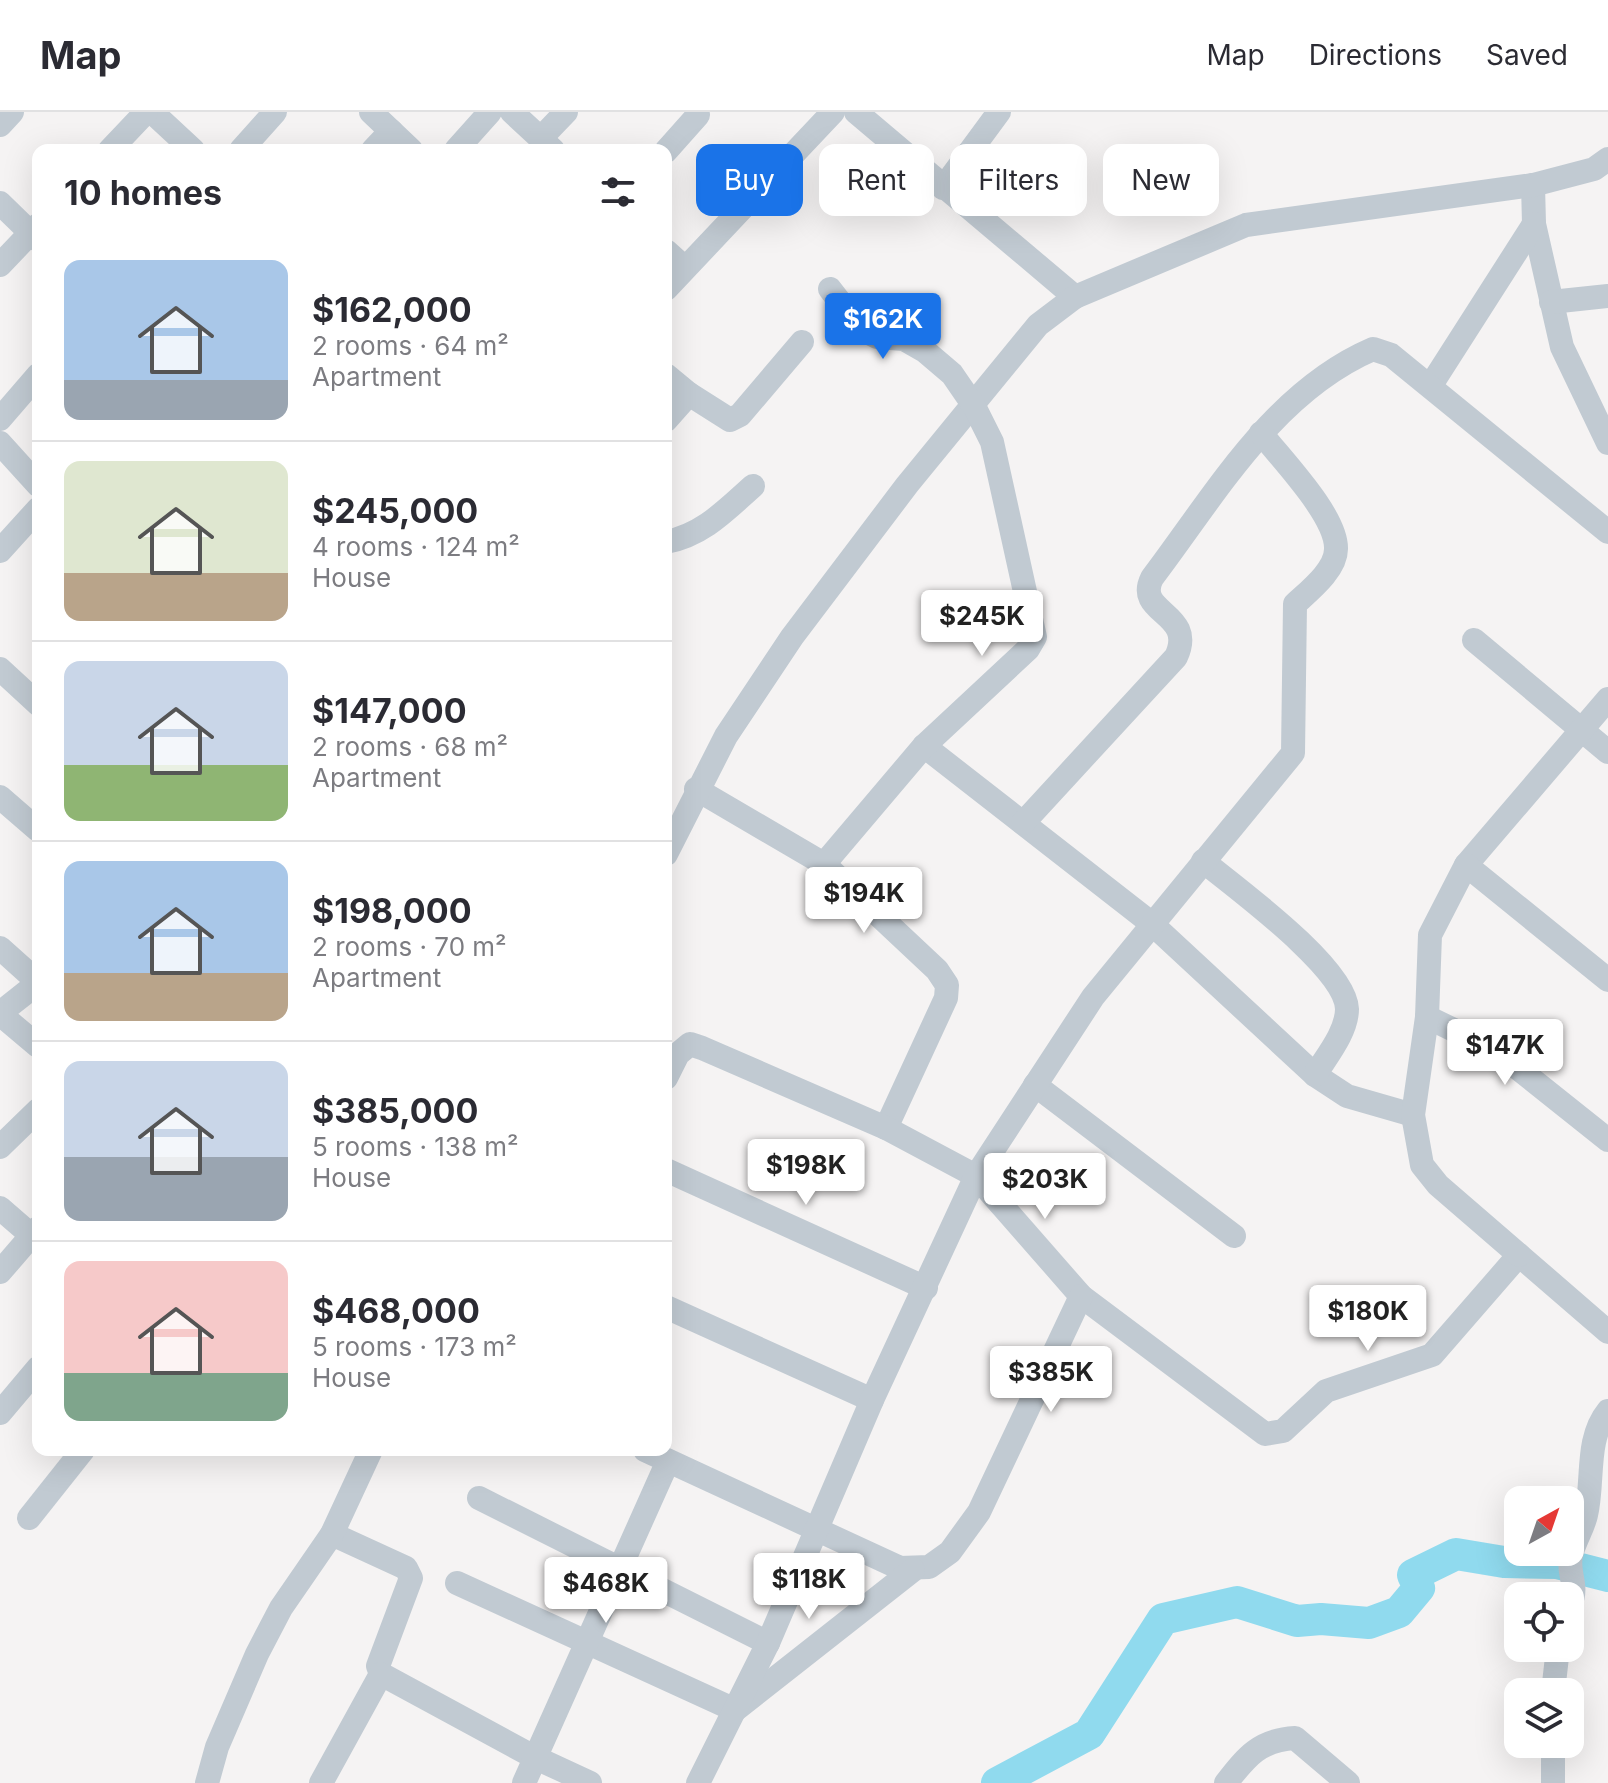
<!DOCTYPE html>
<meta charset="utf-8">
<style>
:root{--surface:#fff;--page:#f7f7f7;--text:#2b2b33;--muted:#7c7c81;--line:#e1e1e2;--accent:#1a73e8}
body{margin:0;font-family:Inter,sans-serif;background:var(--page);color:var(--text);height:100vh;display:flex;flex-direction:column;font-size:30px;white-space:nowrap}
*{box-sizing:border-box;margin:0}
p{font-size:26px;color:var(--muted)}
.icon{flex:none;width:44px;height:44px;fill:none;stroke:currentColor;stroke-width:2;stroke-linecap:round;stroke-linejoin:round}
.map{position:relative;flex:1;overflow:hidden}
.panel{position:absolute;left:32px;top:32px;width:640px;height:1312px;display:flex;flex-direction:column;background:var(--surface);border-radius:16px;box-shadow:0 8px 32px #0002}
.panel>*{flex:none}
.hud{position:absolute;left:696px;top:32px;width:760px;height:72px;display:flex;gap:16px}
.needle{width:52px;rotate:40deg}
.tools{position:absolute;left:1504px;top:1374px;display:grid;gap:16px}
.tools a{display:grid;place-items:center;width:80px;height:80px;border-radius:16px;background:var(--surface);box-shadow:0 8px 32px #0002;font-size:40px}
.price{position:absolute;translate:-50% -68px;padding:0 18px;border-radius:8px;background:#fff;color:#222;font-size:26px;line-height:52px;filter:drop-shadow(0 2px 4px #0008)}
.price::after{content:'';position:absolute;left:50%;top:48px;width:24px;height:18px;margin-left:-12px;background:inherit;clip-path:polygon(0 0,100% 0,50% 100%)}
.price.on{background:var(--accent);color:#fff}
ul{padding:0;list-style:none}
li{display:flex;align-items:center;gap:24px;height:200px;padding:0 32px}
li+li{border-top:2px solid var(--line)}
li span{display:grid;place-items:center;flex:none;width:224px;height:160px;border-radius:16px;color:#555}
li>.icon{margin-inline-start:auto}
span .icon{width:96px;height:96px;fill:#fffc;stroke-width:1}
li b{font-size:34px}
h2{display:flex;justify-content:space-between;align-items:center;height:96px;padding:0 32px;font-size:34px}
.chip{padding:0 28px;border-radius:16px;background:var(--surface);box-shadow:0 8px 32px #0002;font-size:28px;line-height:72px}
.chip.on{background:var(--accent);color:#fff}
header{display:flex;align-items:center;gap:48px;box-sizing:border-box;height:112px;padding:0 40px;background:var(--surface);border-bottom:2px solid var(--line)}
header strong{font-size:38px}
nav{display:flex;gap:44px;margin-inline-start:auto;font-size:28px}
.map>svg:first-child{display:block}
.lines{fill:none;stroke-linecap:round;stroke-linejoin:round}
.river{stroke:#90daee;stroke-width:32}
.minor{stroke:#c1cad2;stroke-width:24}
</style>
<header>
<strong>Map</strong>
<nav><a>Map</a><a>Directions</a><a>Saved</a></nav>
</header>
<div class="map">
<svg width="1608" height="1671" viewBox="0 0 1608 1671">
<rect width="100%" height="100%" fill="#f5f3f3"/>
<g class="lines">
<path class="river" d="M997,1671L1089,1622L1163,1507L1237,1490L1297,1509L1321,1507L1369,1511L1399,1500L1419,1476L1413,1463L1456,1442L1504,1450L1557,1451L1608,1464"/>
<g class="minor">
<path d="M152,0L193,38"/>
<path d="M371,0L411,38"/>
<path d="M512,0L553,38"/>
<path d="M856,0L1075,185"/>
<path d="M0,13L12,0"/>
<path d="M541,26L566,0"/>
<path d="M110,38L146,0"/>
<path d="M241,38L275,0"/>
<path d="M373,38L391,19"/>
<path d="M456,38L490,0"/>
<path d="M666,39L698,3"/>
<path d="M1533,73L1534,112L1562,235L1608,331"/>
<path d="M943,76L999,0"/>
<path d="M0,91L38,128"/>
<path d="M666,139L685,156"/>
<path d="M0,153L38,113"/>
<path d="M666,177L833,0"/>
<path d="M1551,190L1608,184"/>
<path d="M666,263L689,282L666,308"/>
<path d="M1431,273L1534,112"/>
<path d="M689,282L730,308L740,303L802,230"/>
<path d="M0,307L38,263"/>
<path d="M0,331L38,373"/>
<path d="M666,430C703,423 726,398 753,374"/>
<path d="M0,439L38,397"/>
<path d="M1474,528L1608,640"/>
<path d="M0,557L38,592"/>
<path d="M924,634L1151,811L1315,963L1347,984L1413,1003"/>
<path d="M696,677L824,752L937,858L947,873L946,886L886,1016"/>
<path d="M0,685L38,718"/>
<path d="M1023,711L1176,545C1197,500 1134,502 1152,466C1215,383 1273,280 1373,237L1391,243L1608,420"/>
<path d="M666,742L726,624L792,525L907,373L1038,213L1075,185L1246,113L1533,73L1594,57L1608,47"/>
<path d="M1203,749C1236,776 1346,856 1347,897C1347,920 1326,945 1315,963"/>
<path d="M824,752L924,634L1028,537L1035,525L992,330L974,294L952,262L925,239L904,227L877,225L861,217L830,177"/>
<path d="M1466,753L1608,587"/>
<path d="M0,836L38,870"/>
<path d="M0,901L38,871"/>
<path d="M0,902L38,934"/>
<path d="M1427,905L1495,938L1608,1028"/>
<path d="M666,966L678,942L690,932L702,936L886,1016L976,1064L1081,1184L1265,1322L1283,1319L1326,1279L1432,1243L1519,1143L1608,1220"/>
<path d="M1035,973L1234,1124"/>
<path d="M0,1035L38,998"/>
<path d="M666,1058L926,1176"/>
<path d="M0,1096L38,1129"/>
<path d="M1519,1143L1438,1073L1422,1053L1413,1003L1427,905L1430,823L1466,753L1608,868"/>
<path d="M0,1160L38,1116"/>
<path d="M666,1195L872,1288"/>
<path d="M0,1301L38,1256"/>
<path d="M645,1338L900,1456L929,1455L950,1440L979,1400L1081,1184"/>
<path d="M479,1386L768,1531"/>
<path d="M29,1406L83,1338"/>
<path d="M332,1422L406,1456L411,1466L378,1554L381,1562L536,1646L590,1671"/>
<path d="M457,1471L735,1598L913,1458"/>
<path d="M1570,1493C1579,1473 1567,1462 1571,1444C1574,1429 1583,1417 1586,1403C1594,1370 1585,1327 1608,1299"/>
<path d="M1553,1580L1558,1536"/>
<path d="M207,1671L217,1635L257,1542L281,1496L332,1422L371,1338"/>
<path d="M321,1671L381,1562"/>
<path d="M524,1671L668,1349"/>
<path d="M698,1671L768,1531L872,1288L976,1064L1093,885L1293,641L1295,492C1309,479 1336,458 1336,437C1337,404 1282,348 1261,321"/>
<path d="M1226,1671C1247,1644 1260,1628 1295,1626L1348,1671"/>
<path d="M1553,1671V1632"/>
</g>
</g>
</svg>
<div class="tools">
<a><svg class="needle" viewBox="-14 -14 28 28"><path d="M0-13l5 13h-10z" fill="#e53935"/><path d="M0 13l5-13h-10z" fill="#7c7c81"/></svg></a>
<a><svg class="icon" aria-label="locate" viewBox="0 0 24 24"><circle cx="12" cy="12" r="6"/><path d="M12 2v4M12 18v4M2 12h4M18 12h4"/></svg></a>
<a><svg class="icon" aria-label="layers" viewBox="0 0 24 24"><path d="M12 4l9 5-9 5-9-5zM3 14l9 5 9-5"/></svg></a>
</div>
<b class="price on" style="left:883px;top:249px">$162K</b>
<b class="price" style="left:982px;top:546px">$245K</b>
<b class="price" style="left:864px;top:823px">$194K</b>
<b class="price" style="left:1505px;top:975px">$147K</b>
<b class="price" style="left:806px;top:1095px">$198K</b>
<b class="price" style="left:1045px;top:1109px">$203K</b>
<b class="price" style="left:1368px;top:1241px">$180K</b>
<b class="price" style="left:1051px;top:1302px">$385K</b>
<b class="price" style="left:809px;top:1509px">$118K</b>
<b class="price" style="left:606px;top:1513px">$468K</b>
<div class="hud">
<a class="chip on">Buy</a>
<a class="chip">Rent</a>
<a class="chip">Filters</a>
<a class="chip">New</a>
</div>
<section class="panel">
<h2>10 homes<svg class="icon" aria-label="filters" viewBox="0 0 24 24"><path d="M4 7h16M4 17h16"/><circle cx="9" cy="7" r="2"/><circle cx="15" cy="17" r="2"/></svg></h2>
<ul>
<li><span style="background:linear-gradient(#a9c7e8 75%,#9aa5b1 0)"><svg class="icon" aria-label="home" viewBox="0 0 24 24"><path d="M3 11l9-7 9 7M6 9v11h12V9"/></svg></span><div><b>$162,000</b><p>2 rooms · 64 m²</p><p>Apartment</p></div></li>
<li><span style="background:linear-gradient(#dfe7d0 70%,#b9a48a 0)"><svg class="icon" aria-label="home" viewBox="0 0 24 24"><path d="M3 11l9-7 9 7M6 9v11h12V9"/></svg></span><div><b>$245,000</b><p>4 rooms · 124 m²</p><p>House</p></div></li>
<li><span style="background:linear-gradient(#c9d6e8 65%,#8fb573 0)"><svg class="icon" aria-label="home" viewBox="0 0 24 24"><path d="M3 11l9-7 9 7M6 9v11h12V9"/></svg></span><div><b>$147,000</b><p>2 rooms · 68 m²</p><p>Apartment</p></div></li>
<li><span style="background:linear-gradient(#a9c7e8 70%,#b9a48a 0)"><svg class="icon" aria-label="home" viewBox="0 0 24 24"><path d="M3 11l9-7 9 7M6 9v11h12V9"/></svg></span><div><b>$198,000</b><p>2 rooms · 70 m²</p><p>Apartment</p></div></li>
<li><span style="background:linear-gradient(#c9d6e8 60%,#9aa5b1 0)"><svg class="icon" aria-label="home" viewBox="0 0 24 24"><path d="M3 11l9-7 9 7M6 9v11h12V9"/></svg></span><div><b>$385,000</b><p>5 rooms · 138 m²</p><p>House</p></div></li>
<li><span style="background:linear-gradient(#f6c9c9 70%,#7fa58c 0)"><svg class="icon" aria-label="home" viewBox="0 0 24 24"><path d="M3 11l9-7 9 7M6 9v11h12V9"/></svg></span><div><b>$468,000</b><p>5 rooms · 173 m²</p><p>House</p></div></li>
</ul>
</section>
</div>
